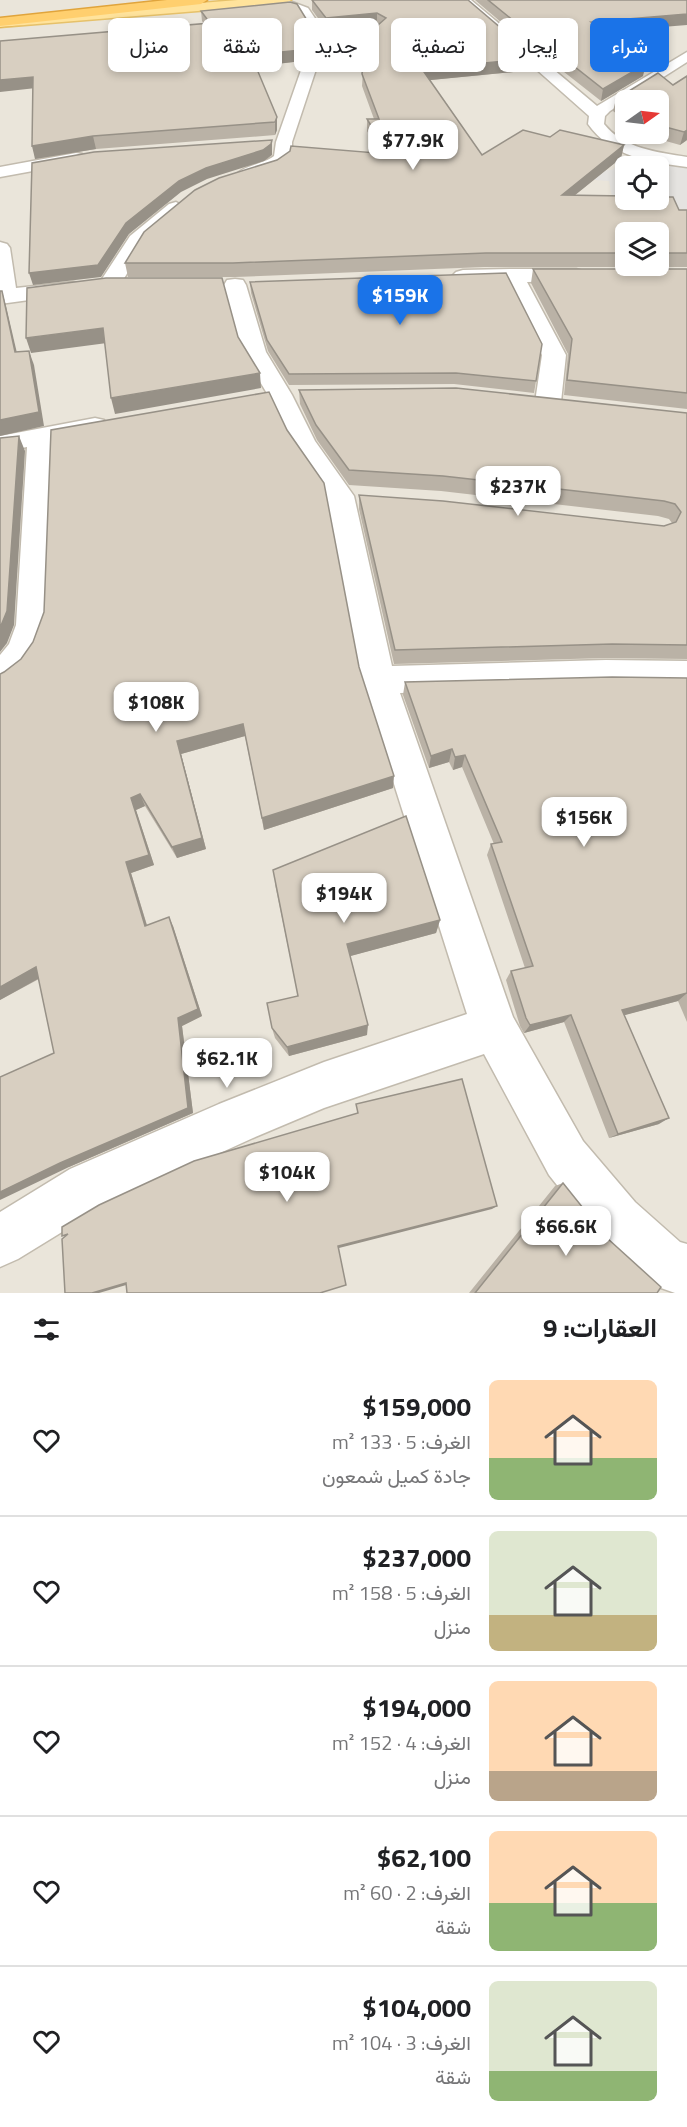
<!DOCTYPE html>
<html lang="ar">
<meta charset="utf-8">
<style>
:root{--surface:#fff;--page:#f2f2f2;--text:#202124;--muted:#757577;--line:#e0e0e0;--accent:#1a73e8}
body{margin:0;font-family:"Titillium Web",Vazirmatn,sans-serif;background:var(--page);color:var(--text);direction:rtl;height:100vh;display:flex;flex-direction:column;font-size:22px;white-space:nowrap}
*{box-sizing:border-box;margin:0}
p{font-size:20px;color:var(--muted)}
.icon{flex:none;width:33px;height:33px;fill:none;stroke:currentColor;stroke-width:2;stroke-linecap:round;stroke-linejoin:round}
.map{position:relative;height:1293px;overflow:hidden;direction:ltr}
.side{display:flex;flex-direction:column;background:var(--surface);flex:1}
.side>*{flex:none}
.banner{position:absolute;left:18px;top:18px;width:651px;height:54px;direction:rtl;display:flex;gap:12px}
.needle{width:39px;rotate:76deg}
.controls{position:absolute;left:615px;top:90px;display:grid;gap:12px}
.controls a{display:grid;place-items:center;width:54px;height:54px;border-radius:9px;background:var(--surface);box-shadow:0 3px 9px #0003;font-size:30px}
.price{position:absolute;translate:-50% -51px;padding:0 14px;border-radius:12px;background:#fff;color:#222;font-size:20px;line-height:39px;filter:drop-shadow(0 2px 3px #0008)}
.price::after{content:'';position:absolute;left:50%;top:36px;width:18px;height:14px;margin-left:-9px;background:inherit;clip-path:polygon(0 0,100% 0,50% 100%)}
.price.active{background:var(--accent);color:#fff}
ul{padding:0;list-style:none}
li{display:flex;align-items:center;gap:18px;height:150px;padding:0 30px}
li+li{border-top:2px solid var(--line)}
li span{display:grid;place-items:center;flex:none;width:168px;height:120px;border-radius:9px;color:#555}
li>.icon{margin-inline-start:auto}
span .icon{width:72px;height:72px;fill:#fffc;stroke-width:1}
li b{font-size:26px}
h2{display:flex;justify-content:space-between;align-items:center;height:72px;padding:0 30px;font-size:26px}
.chip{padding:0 21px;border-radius:9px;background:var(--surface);box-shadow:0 3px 9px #0003;font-size:21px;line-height:54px}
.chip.active{background:var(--accent);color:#fff}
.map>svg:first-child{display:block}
.residential{fill:#eae5da;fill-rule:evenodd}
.parking{fill:#e5e3e0;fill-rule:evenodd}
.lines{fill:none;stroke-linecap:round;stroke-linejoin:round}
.minor-casing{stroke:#c2bbae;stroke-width:3}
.major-casing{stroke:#e6c16a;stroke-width:3}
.highway-casing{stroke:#e0a43c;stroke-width:3}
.minor{fill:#fff;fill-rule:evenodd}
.major{fill:#ffe39c;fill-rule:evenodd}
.highway{fill:#ffcf6e;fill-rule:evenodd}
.wall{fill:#bab2a6;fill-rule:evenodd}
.shaded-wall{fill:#979187}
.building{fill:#d8cfc1;stroke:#979187;stroke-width:1.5}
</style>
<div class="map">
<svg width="687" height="1293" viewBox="0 0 687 1293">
<rect width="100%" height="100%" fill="#f6f3ec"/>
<path class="residential" d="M0,0H687V1293H0ZM626,100H658V134H626ZM626,166H658V200H626ZM626,232H658V266H626Z"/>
<path class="parking" d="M624,161L687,167V209L624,207L612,197L609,181L582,179V171L612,170ZM626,166H658V200H626Z"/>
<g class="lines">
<g class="minor-casing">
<g id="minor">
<path d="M287,0L308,8L327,36L292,142V158C282,171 256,182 240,178L237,174C245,165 264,164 274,156L276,142L313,36L299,13L268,1Z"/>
<path d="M458,0H471L597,106L687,52V62L610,111L605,116L604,124C624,149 657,152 687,157V167C649,162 611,157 588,124L589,116Z"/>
<path d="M76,153L82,154L85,158L82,162L0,177V167Z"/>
<path d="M176,202L186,208L145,244L117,290H101L98,285L130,236L169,204Z"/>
<path d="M0,242L7,244L10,248L16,288L73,282L81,283L84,288L81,293L73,294L0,304Z"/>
<path d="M513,269H576L583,271L587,275L583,279L576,281L527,282L566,355L561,402L557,407L548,410L539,407L535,402L542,355L506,282L456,280L452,276L456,272L463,270Z"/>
<path d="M235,279L243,280L246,285L266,352L292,395L315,441L354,496L392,666L606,660L687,661V689L606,688L400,693L513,1017L583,1141L635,1202L680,1242L687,1244V1293H675L647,1283L599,1238L549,1175L484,1054L324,1108L253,1138L106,1205L18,1259L0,1267V1212L70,1169L219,1104L324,1062L467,1014L361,680L326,497L290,443L268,395L242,352L224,285L227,280Z"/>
<path d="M95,418L104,420L108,426L104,432L54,442L48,625C41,653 29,678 0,688V655L9,644L16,625L27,447L0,452V436Z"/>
</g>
</g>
<g class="major-casing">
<path id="major" d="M238,0H291L285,4L0,27V19Z"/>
</g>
<g class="highway-casing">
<path id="highway" d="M167,0H207L201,4L0,26V18Z"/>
</g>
<use href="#minor" class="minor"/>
<use href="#major" class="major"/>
<use href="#highway" class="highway"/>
</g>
<g class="wall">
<path d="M312,0H468L534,70L430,80L482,155L550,137L624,145L621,158L575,195L679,210H687V267H484L235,277H128L125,263L380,153L367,131V119H374L362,86L364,55L322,59L378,25L377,24L326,29L312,10ZM626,232H658V266H626Z"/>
<path d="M475,0H687L604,32L643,76L601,101L559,68H555Z"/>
<path d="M201,11L310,25L311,36L302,61L256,66L277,130L275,135L96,149L35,159L33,89L204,24L202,21Z"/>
<path d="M687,76V140L680,145L641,134H658V100H626V121L613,111L616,99L673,85Z"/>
<path d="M533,269H687V409L564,395L568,354L531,283Z"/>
<path d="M250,282L536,381L534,393L454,384L289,385L268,351L251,293Z"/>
<path d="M299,390L687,413V659L606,658L394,664L359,509V495L664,526L672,523L669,519L658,516L441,491L349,485L317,440L300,404Z"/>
<path d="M359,667L393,788L264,830L245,736L181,754L206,849L177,858L145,806L136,810L154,865L131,873L147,925L173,926L202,1016L182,1026L193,1113L69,1167L54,1053L39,979L0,1000V674Z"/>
<path d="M687,678V1022L678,1001L624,1015L659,1124L609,1138L564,1022L524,1033L520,1026L506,980L511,971L525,968L487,855L491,844H494L462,767L453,770L449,762L429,768L403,695L405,682Z"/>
<path d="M275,884L440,920L436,933L350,956L367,1035L289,1056L275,1038L272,1028L298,996Z"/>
<path d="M563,1183L607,1238L657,1293H469L555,1186Z"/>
</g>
<g class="shaded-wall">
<path d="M377,13V24L326,29V18Z"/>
<path d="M687,14V25L589,33L591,22Z"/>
<path d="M310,25L311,36L302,61L252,67L251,55Z"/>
<path d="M365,43V55L322,59L321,48Z"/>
<path d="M557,56H561L559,68H555Z"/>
<path d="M536,58L534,70L421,81L422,69Z"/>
<path d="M646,64L643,76L601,101L603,89Z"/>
<path d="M33,77L36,88L0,92V80Z"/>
<path d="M277,117V130L275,135V122Z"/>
<path d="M687,130V140L680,145L684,132Z"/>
<path d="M93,136L96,149L35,159L32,146Z"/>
<path d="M272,140V155L264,161L207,179L181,192L129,234L101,277L33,285L29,273L179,181L206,168Z"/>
<path d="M624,145L621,158L559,208L562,195Z"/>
<path d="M2,291L6,306L20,366L15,352Z"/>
<path d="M103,328L107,343L31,353L26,338Z"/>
<path d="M29,351L34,365L44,426L0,436V420Z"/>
<path d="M260,373L261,388L115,414L111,398Z"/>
<path d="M19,436L25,451L14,625L7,643L0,652V628Z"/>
<path d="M243,724L245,736L181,754L206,849L177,858L172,847L177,741Z"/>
<path d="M452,749L449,762L429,768L431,756Z"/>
<path d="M465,755L462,767L453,770L455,757Z"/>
<path d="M394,776L393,788L264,830L262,818Z"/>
<path d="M140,794L145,806L136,810L154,865L131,873L150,936L145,926L126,862L131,798Z"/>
<path d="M169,917L173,926L202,1016L182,1026L193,1113L69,1167L0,1200V1192L178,1018Z"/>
<path d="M440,920L436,933L347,957V944Z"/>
<path d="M36,967L45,975L0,1000V987Z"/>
<path d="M687,993L678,1001L614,1018L622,1010Z"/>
<path d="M571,1015L564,1022L524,1033L530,1025Z"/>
<path d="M368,1025L367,1035L289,1056L287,1047Z"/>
<path d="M669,1118L659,1124L609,1138L618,1134Z"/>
<path d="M497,1206L492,1209L339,1248L338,1246Z"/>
<path d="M126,1283H133L99,1293H92Z"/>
</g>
<g class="building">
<path d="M312,0H468L536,58L422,69L482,155L523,130L550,137L560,130L624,145L562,195L626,196V200H658V197H673L679,210H687V253H658V232H626V253H486L233,263H125L144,232L195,190L219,178L277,160L290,151L291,146L388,154L367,119H379L362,74L365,43L321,48L328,30L378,25L386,18L377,13L326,18Z"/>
<path d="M488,0H687V14L591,22L646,64L603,89L561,56H557Z"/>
<path d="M290,2L297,4L310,25L301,50L251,55L277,117L275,122L93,136L32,146L33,77L0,80V41L210,23L201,11Z"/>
<path d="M658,73L673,85L687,76V130L684,132L658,125V100H626V106L616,99Z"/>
<path d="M272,140L271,144L263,150L206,168L179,181L126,223L98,265L29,273L32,163L94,152Z"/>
<path d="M533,269H687V393L567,380L572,339Z"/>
<path d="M506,273L542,344L536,381L456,373L289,374L267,340L250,282Z"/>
<path d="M106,278H222L238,337L260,373L111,398L103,328L26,338L27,288Z"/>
<path d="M0,291H2L15,352L29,351L39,412L0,420Z"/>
<path d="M456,388L687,413V645L612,644L395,650L359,495L443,501L664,526L676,522L681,512L675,504L664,501L443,476L349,470L316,425L299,390Z"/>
<path d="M269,392L287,430L324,483L359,667L394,776L262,818L243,724L177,741L202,838L172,847L140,794L131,798L149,855L126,862L145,926L169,917L198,1009L178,1018L188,1108L60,1163L0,1192V1077L54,1053L36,967L0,987V674L4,672L21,659L33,642L44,612L51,430Z"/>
<path d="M19,436L7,611L0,628V438Z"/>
<path d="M612,677L687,678V993L622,1010L669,1118L618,1134L571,1015L530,1025L526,1018L511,971L533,966L491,844L502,842L465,755L455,757L452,749L431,756L405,682Z"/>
<path d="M406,816L440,920L347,944L368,1025L287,1047L272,1028L267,1003L298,996L273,870Z"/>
<path d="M462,1079L497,1206L338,1246L346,1285L320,1293H127L126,1283L92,1293H65L62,1239L68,1234L62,1236V1227L99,1205L194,1161L358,1113L356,1104Z"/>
<path d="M563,1183L607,1238L661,1287L657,1293H475Z"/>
</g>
</svg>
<div class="controls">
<a><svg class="needle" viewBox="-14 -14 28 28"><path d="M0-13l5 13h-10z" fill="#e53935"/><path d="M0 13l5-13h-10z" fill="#757577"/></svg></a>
<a><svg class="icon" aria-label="locate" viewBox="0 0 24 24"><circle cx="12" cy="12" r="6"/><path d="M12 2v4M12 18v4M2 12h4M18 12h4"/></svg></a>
<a><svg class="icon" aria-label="layers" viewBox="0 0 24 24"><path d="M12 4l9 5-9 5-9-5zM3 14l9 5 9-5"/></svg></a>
</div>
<b class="price" style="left:413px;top:171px">$77.9K</b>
<b class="price active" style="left:400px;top:326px">$159K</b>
<b class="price" style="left:518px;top:517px">$237K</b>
<b class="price" style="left:156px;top:733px">$108K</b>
<b class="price" style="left:584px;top:848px">$156K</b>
<b class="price" style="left:344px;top:924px">$194K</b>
<b class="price" style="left:227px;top:1089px">$62.1K</b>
<b class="price" style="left:287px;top:1203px">$104K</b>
<b class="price" style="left:566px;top:1257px">$66.6K</b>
<div class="banner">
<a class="chip active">شراء</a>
<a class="chip">إيجار</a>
<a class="chip">تصفية</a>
<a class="chip">جديد</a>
<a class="chip">شقة</a>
<a class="chip">منزل</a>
</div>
</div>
<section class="side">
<h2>العقارات: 9<svg class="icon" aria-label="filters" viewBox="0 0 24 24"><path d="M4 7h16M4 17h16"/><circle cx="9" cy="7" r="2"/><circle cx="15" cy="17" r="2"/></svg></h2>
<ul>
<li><span style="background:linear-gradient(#ffd9b3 65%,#8fb573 0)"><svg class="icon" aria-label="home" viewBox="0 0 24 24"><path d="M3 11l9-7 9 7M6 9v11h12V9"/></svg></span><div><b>$159,000</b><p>الغرف: 5 · 133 m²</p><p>جادة كميل شمعون</p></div><svg class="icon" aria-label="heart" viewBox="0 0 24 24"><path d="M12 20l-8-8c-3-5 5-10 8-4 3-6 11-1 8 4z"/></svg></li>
<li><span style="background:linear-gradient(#dfe7d0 70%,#c2b280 0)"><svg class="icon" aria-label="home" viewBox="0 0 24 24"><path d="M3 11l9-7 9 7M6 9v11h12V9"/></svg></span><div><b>$237,000</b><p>الغرف: 5 · 158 m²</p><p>منزل</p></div><svg class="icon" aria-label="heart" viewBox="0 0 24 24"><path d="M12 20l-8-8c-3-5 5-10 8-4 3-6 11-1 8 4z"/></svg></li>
<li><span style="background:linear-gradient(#ffd9b3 75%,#b9a48a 0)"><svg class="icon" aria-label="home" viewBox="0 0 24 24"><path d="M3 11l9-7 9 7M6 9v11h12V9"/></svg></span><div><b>$194,000</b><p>الغرف: 4 · 152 m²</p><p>منزل</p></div><svg class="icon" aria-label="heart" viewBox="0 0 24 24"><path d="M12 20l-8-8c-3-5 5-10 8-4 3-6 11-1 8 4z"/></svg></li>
<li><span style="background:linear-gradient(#ffd9b3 60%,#8fb573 0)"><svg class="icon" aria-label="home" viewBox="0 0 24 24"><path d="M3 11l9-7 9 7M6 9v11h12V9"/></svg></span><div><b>$62,100</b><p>الغرف: 2 · 60 m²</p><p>شقة</p></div><svg class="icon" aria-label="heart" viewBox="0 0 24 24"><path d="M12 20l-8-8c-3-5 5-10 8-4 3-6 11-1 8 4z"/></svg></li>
<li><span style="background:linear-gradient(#dfe7d0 75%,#8fb573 0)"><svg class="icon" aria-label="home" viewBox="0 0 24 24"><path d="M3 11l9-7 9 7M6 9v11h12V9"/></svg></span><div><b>$104,000</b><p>الغرف: 3 · 104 m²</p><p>شقة</p></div><svg class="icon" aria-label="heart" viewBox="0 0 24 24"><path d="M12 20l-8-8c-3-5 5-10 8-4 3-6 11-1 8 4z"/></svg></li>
</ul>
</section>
